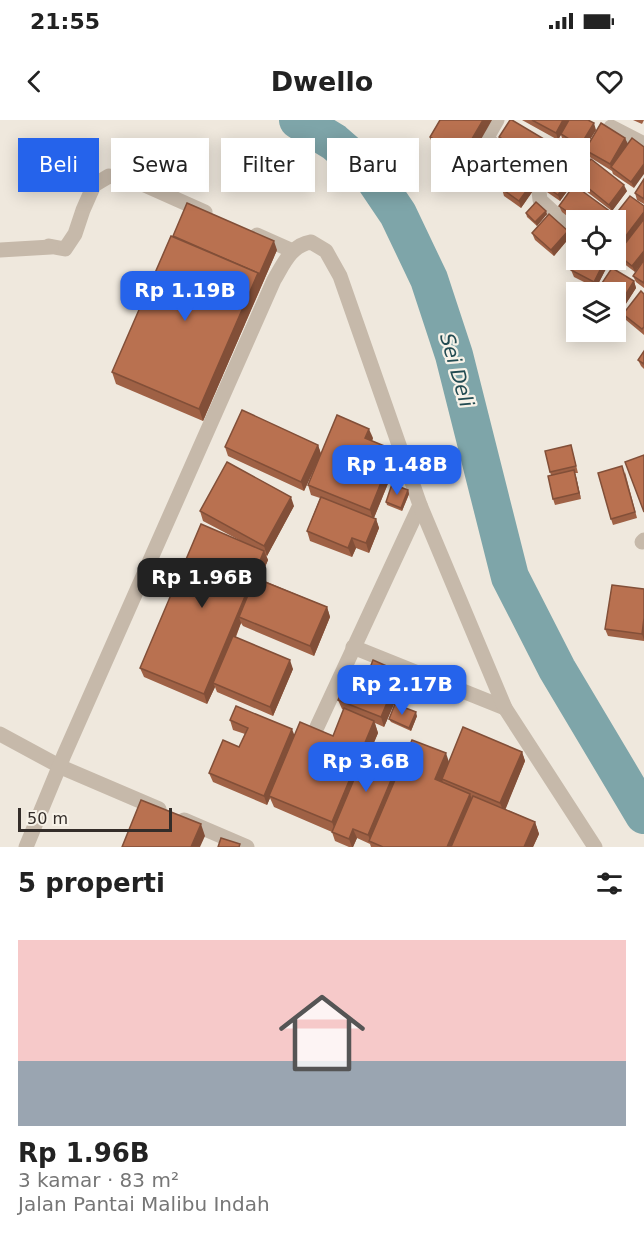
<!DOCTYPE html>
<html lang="id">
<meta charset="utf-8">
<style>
:root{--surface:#fff;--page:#f6f6f6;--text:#222;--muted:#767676;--line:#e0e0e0;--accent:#2563eb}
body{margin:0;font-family:"DejaVu Sans",sans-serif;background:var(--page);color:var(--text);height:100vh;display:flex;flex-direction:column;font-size:22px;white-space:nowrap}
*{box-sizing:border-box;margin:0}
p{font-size:20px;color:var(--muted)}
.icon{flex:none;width:33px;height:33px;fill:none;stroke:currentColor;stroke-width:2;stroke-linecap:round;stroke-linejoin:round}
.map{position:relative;height:727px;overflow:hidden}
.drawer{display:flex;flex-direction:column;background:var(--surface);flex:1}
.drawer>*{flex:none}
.top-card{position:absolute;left:18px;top:18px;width:609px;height:54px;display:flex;gap:12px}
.fabs{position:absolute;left:566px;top:90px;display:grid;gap:12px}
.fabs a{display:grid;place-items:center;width:60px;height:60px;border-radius:0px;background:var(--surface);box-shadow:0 3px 15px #0003;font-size:30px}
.scale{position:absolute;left:18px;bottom:15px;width:154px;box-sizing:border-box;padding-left:6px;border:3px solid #342d29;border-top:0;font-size:16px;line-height:21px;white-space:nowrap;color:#342d29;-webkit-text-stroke:4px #f7f2e8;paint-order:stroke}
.price{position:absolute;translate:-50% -51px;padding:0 14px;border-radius:12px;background:var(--accent);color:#fff;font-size:20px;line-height:39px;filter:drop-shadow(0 2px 3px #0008)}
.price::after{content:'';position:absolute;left:50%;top:36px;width:18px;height:14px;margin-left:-9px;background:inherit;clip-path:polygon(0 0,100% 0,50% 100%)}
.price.on{background:#222;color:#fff}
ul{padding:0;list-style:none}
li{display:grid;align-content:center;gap:12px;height:318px;padding:0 18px}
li+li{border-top:2px solid var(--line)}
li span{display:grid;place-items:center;height:186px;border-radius:0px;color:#555}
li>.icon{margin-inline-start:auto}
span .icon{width:108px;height:108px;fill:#fffc;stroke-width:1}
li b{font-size:26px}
h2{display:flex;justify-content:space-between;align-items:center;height:72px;padding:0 18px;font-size:26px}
.pill{padding:0 21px;border-radius:0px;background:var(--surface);box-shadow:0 3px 15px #0003;font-size:21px;line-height:54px}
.pill.on{background:var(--accent);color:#fff}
.status{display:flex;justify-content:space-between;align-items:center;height:42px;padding:0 30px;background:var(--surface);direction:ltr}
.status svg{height:16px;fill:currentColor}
header{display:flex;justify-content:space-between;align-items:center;height:78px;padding:0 18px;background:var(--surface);font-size:27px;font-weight:800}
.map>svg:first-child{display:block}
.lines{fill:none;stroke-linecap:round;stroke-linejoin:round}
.river{stroke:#7ea5a9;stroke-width:38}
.minor{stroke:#c6b9aa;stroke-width:15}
.wall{fill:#9f6145}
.shaded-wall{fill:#824f38}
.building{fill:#b97150;stroke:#824f38;stroke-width:1.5}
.labels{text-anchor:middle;stroke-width:4.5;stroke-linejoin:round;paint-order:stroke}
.water-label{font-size:20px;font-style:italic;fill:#224b52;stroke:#f7f2e8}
</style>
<div class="status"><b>21:55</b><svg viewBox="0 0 49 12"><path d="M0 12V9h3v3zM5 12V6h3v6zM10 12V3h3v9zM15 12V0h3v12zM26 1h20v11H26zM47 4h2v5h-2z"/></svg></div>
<header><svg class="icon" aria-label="back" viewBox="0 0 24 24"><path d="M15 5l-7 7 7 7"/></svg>Dwello<svg class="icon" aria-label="heart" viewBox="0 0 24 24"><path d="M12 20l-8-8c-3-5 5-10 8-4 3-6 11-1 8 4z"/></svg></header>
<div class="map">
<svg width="644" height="727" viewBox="0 0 644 727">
<rect width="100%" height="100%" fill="#efe8dd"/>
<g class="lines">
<path class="river" d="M298,0L334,22L371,54L398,94L429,159L454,235L510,457L557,549L644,695"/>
<g class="minor">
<path d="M611,7L644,24"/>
<path d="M487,19L538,62L540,80L576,113"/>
<path d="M482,26L497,0"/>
<path d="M257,115L293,131"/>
<path d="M49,126L65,129L75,114L83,90L94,65L109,56L140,63L205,92"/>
<path d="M0,130L51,127"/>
<path d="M642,422L644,420"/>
<path d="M353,527L505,588"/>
<path d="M317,607L420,385"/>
<path d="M0,614L61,647L159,689"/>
<path d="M184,700L247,727"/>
<path d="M26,727L64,635L274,160C283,145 291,125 311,122L326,131L340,156L420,385L505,588L595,727"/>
</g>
</g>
<g class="wall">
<path d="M522,0H569L596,10L582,32L563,21L561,15L558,20Z"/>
<path d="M633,0H644L642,4Z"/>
<path d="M430,17L469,40L511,47L502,69L471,47L468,41L466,46L433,27Z"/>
<path d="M499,17L554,25L557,31L546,50L502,24Z"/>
<path d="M625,18L627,24L634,68L613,54L612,51L588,36L585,30Z"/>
<path d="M579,55L627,71L612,91L578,65L576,59L560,81L544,70L541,63Z"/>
<path d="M535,59L537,65L521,88L504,76L502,69Z"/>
<path d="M644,59V84L637,80L635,73Z"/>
<path d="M559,86L608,90L610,96L607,100H576V103L562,92Z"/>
<path d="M644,86V168L636,162L633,156L642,142L635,152L619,140L617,134L620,130L615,126V100Z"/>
<path d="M526,93L547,94L537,106L527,97Z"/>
<path d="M532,113L570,117L554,136L535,120Z"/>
<path d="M277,130L203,301L116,264L112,252Z"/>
<path d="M609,143L596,168L574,157L571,150Z"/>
<path d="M634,161L636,168L620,193L615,190V172Z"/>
<path d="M644,174V215L626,200L623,194Z"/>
<path d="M644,231V249L641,246L638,240Z"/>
<path d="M373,318L372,321L394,330L398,339L374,398L376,399L379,408L369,433L356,428L352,437L310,421L307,411L320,378L311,375L308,365L320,337L304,371L228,336L225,327L318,325L321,334Z"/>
<path d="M571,325L578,353H575L581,379L555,385L553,379L551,355L550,352Z"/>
<path d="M625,352L637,398L613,405L611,399Z"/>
<path d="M408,370L409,374L402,391L387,385L386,382Z"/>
<path d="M294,386L267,436L266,435L268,440L260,459L327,487L330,497L314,536L243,506L241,503L236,517L293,549L273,596L217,572L215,567L207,584L144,557L140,548L239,420L203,401L200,391Z"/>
<path d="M644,469V521L608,516L605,509Z"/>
<path d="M400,552L404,561L384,607L375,603L378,613L372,627L400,639L402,644L449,642L522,632L525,641L505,689L535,702L539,714L533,727H371L370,724L357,718L353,727H349L335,721L332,712L274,687L270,678L267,685L213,662L209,653L239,627L245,614L233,610L230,600L295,616H333L344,590L342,589L338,580L366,558Z"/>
<path d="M417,596L411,611L391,602L389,599Z"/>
</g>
<g class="shaded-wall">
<path d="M483,0H492L466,46L462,36Z"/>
<path d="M563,0H569L558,20L556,13Z"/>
<path d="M594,3L596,10L582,32L580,26Z"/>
<path d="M625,18L628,24L611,47L612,51L610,44Z"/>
<path d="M554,25L557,31L546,50L543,44Z"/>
<path d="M644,44V54L634,68L631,62Z"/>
<path d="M511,47L513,53L502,69L499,63Z"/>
<path d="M576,48L579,55L560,81L558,75Z"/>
<path d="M535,59L537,65L521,88L519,81Z"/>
<path d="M624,65L627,71L612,91L609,85Z"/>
<path d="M608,90L610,96L607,100H600Z"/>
<path d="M546,91L547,94L537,106L535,102Z"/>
<path d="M644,92V102L622,131L619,125Z"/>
<path d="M568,111L570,117L554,136L551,130Z"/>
<path d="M274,121L277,130L203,301L199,289L258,153Z"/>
<path d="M644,131V140L635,152L632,146Z"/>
<path d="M605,140H608L609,143L596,168L594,162Z"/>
<path d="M634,161L636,168L620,193L618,187Z"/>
<path d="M369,309L373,318L369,328L365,318Z"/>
<path d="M318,325L321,334L304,371L301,362Z"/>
<path d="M394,330L398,339L373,400L370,390Z"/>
<path d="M574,350L576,356L581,379L579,373Z"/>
<path d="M408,370L409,374L402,391L401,388Z"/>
<path d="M291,377L294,386L267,436L264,426Z"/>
<path d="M376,399L379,408L369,433L366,423Z"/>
<path d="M352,418L356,428L352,437L348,428Z"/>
<path d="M264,431L268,440L243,498L239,497L241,503L216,564L213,563L215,567L207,584L204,574Z"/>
<path d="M327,487L330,497L314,536L310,526Z"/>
<path d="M644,498V520L642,514Z"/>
<path d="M290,540L293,549L273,596L270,587Z"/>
<path d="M400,552L404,561L384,607L381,597Z"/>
<path d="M416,592L417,596L411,611L409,608Z"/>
<path d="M374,601L378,613L336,713L332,702Z"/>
<path d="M292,609L296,619L269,676L270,678L267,685L264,676Z"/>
<path d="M522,632L525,641L504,693L500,683Z"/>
<path d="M446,633L450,645L442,659L443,662L435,659Z"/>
<path d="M400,639L404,649L371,722L368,715Z"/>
<path d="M470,674L474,685L457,727H447Z"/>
<path d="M535,702L539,714L533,727H524Z"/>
<path d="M201,704L205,716L200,727H191Z"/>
<path d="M353,709L357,718L353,727H352L349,719Z"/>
</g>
<g class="building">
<path d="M440,0H483L462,36L430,17Z"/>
<path d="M510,0H512L554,25L543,44L499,17Z"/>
<path d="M532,0H563L556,13Z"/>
<path d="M569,0H588L594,3L580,26L561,14Z"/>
<path d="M601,3L625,18L610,44L585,30Z"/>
<path d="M632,18L644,27V44L631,62L611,47Z"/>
<path d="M480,25L511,47L499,63L468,41Z"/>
<path d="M560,37L576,48L558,75L541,63Z"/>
<path d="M591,39L624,65L609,85L576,58Z"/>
<path d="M518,47L535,59L519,81L502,69Z"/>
<path d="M644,59V79L635,73Z"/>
<path d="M574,65L608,90L600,100H580L559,86Z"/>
<path d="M630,76L644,86V92L619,125L615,121V100H611Z"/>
<path d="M536,82L546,91L535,102L526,93Z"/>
<path d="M187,83L274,121L259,155L258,153L173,116Z"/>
<path d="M549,94L568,111L551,130L532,113Z"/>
<path d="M644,99V131L632,146L617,134Z"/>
<path d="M171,116L258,153L199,289L112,252Z"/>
<path d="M577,140H605L594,162L571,150Z"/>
<path d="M644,140V163L633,156Z"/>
<path d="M612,148L634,161L618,187L615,185V172H596Z"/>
<path d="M641,171L644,174V207L642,209L623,194Z"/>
<path d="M644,231V244L638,240Z"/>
<path d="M242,290L318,325L301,362L225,327Z"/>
<path d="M337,295L369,309L365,318L394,330L370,390L308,365Z"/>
<path d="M571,325L576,346L550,352L545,331Z"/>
<path d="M644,335V392L625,342Z"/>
<path d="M227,342L291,377L264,426L200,391Z"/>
<path d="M622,346L635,392L611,399L598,353Z"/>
<path d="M574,350L579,373L553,379L548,356Z"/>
<path d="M392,364L408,370L401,388L386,382Z"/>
<path d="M321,377L376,399L366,423L352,418L348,428L307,411Z"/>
<path d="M201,404L264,431L204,574L140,548Z"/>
<path d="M255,458L327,487L310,526L239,497Z"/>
<path d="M612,465L644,469V498L642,514L605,509Z"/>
<path d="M233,516L290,540L270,587L213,563Z"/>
<path d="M373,540L400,552L381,597L338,580L350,552L366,558Z"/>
<path d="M395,584L416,592L409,608L389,599Z"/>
<path d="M236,586L292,609L264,676L209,653L223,620L239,627L248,608L230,600Z"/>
<path d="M344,588L374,601L332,702L269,676L300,602L333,616Z"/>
<path d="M463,607L522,632L500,683L442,659Z"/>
<path d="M412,620L446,633L435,659L470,674L447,727H383L369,721Z"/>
<path d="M368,626L400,639L368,715L353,709L349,719L332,712Z"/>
<path d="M473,676L535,702L524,727H451Z"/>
<path d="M141,680L201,704L191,727H122Z"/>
<path d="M221,718L240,724L239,727H218Z"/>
</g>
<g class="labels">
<g class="water-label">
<text transform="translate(457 250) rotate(74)" y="7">Sei Deli</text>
</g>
</g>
</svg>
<div class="fabs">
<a><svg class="icon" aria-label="locate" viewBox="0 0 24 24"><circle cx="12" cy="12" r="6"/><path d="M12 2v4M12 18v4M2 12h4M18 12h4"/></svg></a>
<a><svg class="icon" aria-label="layers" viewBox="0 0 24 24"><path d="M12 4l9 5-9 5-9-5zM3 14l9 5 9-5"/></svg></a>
</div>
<div class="scale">50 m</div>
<b class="price" style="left:185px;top:202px">Rp 1.19B</b>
<b class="price" style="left:397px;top:376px">Rp 1.48B</b>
<b class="price on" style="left:202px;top:489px">Rp 1.96B</b>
<b class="price" style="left:402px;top:596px">Rp 2.17B</b>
<b class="price" style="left:366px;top:673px">Rp 3.6B</b>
<div class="top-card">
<a class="pill on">Beli</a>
<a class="pill">Sewa</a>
<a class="pill">Filter</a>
<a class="pill">Baru</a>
<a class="pill">Apartemen</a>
</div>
</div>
<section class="drawer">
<h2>5 properti<svg class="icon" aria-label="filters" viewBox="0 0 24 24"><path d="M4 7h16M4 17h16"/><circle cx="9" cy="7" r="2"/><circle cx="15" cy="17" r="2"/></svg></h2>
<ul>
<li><span style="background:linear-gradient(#f6c9c9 65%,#9aa5b1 0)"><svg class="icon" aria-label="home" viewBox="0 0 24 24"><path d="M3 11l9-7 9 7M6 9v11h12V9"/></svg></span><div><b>Rp 1.96B</b><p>3 kamar · 83 m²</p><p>Jalan Pantai Malibu Indah</p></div></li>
</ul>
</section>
